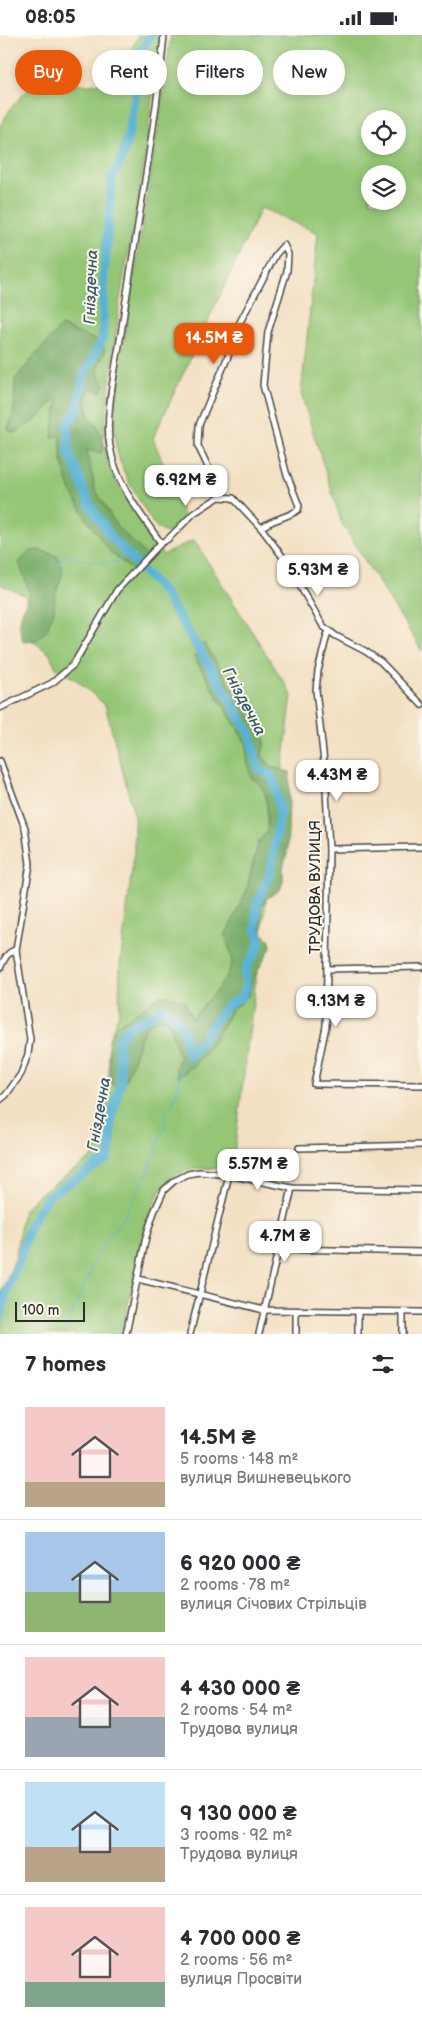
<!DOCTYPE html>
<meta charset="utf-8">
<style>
:root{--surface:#fff;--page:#f2f2f3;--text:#2b2b33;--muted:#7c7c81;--line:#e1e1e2;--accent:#ea580c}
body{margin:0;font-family:"Balsamiq Sans",sans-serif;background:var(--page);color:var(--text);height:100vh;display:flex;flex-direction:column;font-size:19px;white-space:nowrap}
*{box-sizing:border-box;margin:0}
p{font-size:16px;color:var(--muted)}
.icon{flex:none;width:28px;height:28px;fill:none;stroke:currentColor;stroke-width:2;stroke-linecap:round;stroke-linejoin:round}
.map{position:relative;height:1299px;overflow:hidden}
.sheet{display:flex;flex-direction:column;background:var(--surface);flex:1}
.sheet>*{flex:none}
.hud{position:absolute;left:15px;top:15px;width:392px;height:45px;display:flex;gap:10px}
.tools{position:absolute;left:361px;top:75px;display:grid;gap:10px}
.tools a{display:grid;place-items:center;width:45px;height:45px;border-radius:50%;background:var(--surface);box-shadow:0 2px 8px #0003;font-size:25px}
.scale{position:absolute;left:15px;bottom:12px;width:70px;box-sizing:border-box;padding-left:5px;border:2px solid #2b2b2b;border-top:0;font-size:14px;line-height:18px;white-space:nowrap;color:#2b2b2b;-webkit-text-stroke:4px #fbf7ec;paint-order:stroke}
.price{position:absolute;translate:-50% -42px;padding:0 11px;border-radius:10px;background:#fff;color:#222;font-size:16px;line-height:32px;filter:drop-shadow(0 1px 2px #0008)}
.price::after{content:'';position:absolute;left:50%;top:30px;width:15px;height:11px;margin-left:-8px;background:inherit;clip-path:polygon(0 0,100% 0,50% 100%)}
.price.on{background:var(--accent);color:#fff}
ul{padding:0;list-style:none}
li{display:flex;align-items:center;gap:15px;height:125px;padding:0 25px}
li+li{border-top:1px solid var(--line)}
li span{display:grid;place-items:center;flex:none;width:140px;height:100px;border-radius:0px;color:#555}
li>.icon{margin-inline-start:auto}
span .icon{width:60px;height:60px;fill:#fffc;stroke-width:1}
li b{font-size:21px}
h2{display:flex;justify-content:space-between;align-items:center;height:60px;padding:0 25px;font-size:21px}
.pill{padding:0 18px;border-radius:22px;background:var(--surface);box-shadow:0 2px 8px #0003;font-size:18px;line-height:45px}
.pill.on{background:var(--accent);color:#fff}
.status{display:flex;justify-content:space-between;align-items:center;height:35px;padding:0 25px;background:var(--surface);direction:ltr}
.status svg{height:14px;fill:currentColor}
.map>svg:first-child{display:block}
.green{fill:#94c676;stroke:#607850;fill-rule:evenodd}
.forest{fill:#77ab67;stroke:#516b49}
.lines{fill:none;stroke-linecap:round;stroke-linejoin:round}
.stream{stroke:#59b2d6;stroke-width:1}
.river{stroke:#59b2d6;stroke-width:9}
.minor-casing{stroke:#494642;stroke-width:8}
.minor{stroke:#fff;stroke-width:5}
.labels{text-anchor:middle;stroke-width:4;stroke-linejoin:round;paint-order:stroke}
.street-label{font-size:15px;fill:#2b2b2b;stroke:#fbf7ec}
.water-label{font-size:16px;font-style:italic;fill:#3b5a67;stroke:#fbf7ec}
</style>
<div class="status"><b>08:05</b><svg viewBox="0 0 49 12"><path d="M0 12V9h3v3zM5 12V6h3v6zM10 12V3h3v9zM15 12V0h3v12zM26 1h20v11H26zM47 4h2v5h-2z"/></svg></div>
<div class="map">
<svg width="422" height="1299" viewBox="0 0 422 1299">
<rect width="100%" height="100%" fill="#fbf7ec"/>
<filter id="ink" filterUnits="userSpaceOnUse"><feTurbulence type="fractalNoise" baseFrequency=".02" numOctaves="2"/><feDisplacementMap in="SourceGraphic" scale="10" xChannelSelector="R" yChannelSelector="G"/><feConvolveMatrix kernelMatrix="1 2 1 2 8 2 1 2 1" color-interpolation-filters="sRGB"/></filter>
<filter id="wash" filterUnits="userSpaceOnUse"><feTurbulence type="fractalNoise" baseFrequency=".0096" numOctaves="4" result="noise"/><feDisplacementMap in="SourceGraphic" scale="20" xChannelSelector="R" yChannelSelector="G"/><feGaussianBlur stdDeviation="1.12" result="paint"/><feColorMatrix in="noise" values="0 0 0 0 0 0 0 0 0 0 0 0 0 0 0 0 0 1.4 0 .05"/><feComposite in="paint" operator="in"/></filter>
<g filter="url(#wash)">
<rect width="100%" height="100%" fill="#f3e0c3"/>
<g class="green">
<path d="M139,0H160L143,137L120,264L103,404L111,438L163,520L194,505L292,660L232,1134L194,1133L175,1140L159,1158L149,1179L121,1299H0V1260L15,1224L23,1175L43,1156L90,1124L106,1092L109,1032L108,1006L119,978L120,930L134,818V779L105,670L78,646L56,633L49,618L27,602L26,561L0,549V91L13,70L47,35C57,39 77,50 88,50C111,50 130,18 139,0Z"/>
<path d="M171,0H422V616L342,489L301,359L318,198L261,173L153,403L185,484L170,498C158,498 152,487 146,477C135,458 122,438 117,416C112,392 116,368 119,344C122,318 126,292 130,266C144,177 160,89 171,0ZM370,84H398V111H370ZM370,139H398V166H370Z"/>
</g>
<g class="forest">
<path d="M61,291L101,307L105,316C99,330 93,336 105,349L101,357L90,353L86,360L89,382L96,389L104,409L101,418L87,415L95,454L117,491L147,521L134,537L110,517L86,483L70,454L62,426L60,400L52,403L58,363L37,384L15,398L8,395L14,373L15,344Z"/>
<path d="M40,515L57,521L63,537L55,561L54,576L47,594L37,605L23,606C16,586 22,577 30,559L19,527L31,516Z"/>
<path d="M204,608L265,705L262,721L272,732L290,737L288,797L287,819L283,833V846L280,855L266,864L261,872L262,898L270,905L271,912L252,946L249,960L240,969L232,973C222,996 200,1030 178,1042L176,1035L179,1022L168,987C146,975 139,1008 134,1023C130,1035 125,1045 122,1057L112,1050L108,1006L117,989L126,985L157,962L167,960L184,966L192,984C202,970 234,941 232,923C231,916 227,908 225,901L246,857L258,808L267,796V771L265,758L258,747L251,743L247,726V710L194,622Z"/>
</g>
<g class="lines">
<g class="stream">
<path d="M63,537L59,531L60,524L65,521L95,527H118L126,518"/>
<path d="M165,1089L166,1083L164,1079C182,1066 176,1037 190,1021"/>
<path d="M67,1299L66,1293L100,1214L124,1182L148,1136L165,1091"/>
</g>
<path class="river" d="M0,1283L8,1251L19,1227L29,1193L37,1177L48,1161L107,1124L111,1111L112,1081L121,1046L118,1005L128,992L150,982L161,973C173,980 183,988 185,1003C186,1011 185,1014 190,1021L225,972L241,962L246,953L245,941L247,930L256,917L260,906L256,893V871L270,838L280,777L275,750L271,740L260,735L254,718L250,699L232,668L163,557L112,503L90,470L69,417L68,389L78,374L83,342L103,303V252L112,143L123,121L130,92L136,59L140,18L151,0"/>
</g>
</g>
<g filter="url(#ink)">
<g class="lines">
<g class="minor-casing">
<g id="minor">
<path d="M222,461L198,411L199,390L234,307L239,289L276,219L284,210L288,219L287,236L268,297L263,350L286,437L299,471L298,475C287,483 271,484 261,493"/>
<path d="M161,508C140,478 116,449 110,412C104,381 116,332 121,299C135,199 155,100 164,0"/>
<path d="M330,596L327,600L318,636L316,655L325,736L329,814L326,991L314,1049L422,1050"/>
<path d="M0,673L52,648L73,630L117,555L161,508L168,504L194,478L219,462L233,463L262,494L285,525L323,591L336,601L365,616L381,627L422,670"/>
<path d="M0,726L25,793L30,829L16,915L30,1004L28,1019L21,1039L6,1060L0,1065"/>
<path d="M329,814L422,812"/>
<path d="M0,933C4,926 6,917 16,915"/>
<path d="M327,934L422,932"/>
<path d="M299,1113L422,1110"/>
<path d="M279,1212L286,1214L422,1217"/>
<path d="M138,1244L264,1275L422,1277"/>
<path d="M126,1299L146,1202L154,1177L164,1155L174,1146L188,1139L199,1137L229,1140L292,1153L422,1155"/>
<path d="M190,1299L229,1140"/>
<path d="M259,1299L292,1153"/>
<path d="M296,1299V1276"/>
<path d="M358,1299V1276"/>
<path d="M403,1299V1277"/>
</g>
</g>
<use href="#minor" class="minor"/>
</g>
</g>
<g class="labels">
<g class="street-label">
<text transform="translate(315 852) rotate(-90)" y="5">ТРУДОВА ВУЛИЦЯ</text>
</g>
<g class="water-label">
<text transform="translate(90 252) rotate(-88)" y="6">Гніздечна</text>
<text transform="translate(245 666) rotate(62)" y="6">Гніздечна</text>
<text transform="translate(98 1079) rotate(-80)" y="6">Гніздечна</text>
</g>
</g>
</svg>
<div class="tools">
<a><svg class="icon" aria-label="locate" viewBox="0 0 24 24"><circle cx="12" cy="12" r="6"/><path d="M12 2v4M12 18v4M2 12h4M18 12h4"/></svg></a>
<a><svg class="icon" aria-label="layers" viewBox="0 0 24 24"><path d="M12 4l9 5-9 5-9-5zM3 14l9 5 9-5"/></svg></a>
</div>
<div class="scale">100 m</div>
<b class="price on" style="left:214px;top:330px">14.5M ₴</b>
<b class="price" style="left:186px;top:472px">6.92M ₴</b>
<b class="price" style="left:318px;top:562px">5.93M ₴</b>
<b class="price" style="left:337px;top:767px">4.43M ₴</b>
<b class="price" style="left:336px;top:993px">9.13M ₴</b>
<b class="price" style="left:258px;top:1156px">5.57M ₴</b>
<b class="price" style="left:285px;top:1228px">4.7M ₴</b>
<div class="hud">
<a class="pill on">Buy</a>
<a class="pill">Rent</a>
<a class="pill">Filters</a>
<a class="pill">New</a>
</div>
</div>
<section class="sheet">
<h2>7 homes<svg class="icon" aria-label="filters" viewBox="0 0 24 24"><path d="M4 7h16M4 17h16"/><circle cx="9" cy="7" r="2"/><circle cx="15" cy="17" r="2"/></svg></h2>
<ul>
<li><span style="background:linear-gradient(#f6c9c9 75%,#b9a48a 0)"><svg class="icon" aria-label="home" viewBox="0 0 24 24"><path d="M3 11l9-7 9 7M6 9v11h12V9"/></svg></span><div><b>14.5M ₴</b><p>5 rooms · 148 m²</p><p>вулиця Вишневецького</p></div></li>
<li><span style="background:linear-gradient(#a9c7e8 60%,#8fb573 0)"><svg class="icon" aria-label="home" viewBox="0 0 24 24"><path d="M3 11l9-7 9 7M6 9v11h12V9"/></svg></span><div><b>6 920 000 ₴</b><p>2 rooms · 78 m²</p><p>вулиця Січових Стрільців</p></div></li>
<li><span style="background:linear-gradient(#f6c9c9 60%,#9aa5b1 0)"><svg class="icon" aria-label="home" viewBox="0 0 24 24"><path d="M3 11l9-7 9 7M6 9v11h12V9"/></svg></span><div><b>4 430 000 ₴</b><p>2 rooms · 54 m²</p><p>Трудова вулиця</p></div></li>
<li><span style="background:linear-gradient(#bfe0f5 65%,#b9a48a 0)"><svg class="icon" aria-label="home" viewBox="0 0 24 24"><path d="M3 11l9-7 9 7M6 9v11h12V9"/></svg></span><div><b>9 130 000 ₴</b><p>3 rooms · 92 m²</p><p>Трудова вулиця</p></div></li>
<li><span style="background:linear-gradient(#f6c9c9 75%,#7fa58c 0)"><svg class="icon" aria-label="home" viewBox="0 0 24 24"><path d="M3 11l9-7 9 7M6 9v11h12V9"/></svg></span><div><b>4 700 000 ₴</b><p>2 rooms · 56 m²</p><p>вулиця Просвіти</p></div></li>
</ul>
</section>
